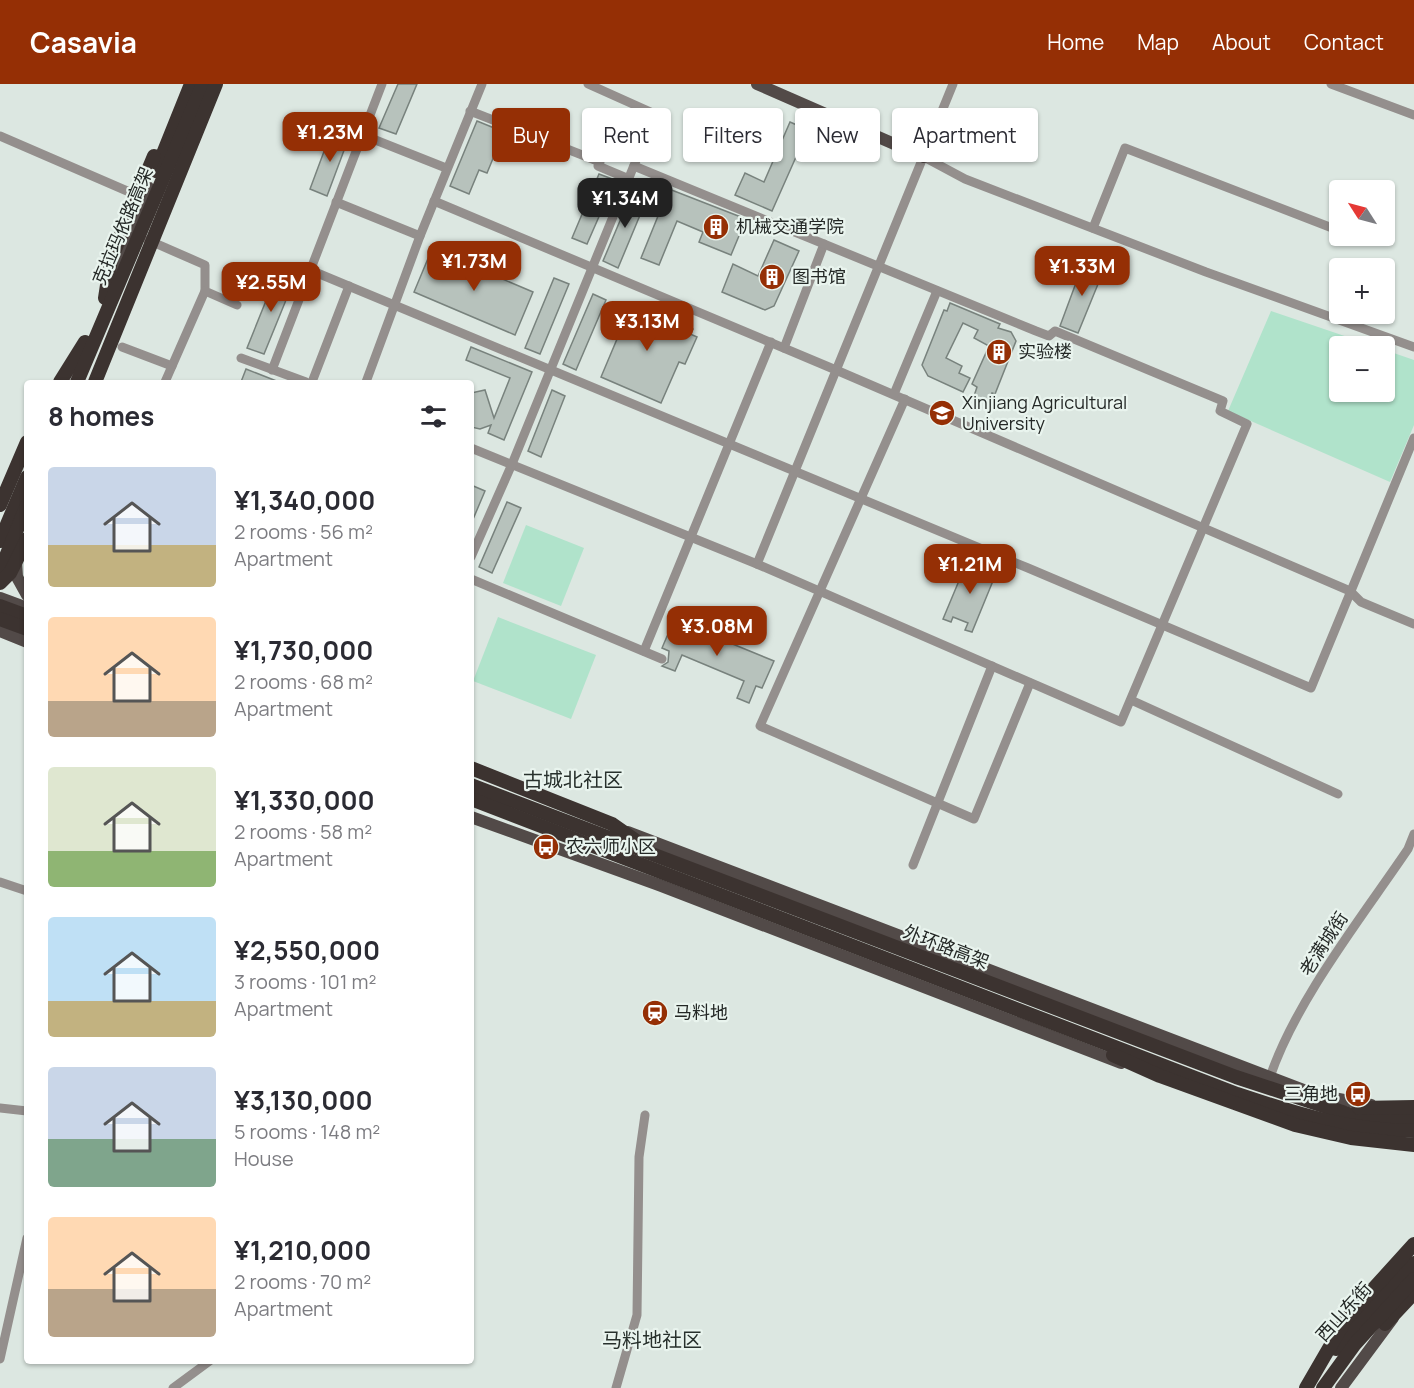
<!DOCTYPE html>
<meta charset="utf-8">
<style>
:root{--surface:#fff;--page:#f7f7f7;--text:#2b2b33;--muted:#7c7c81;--accent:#952f05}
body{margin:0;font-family:Manrope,"Noto Sans SC",sans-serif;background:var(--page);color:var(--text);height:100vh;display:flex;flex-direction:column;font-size:22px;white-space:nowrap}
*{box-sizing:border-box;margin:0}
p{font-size:20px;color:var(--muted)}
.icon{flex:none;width:33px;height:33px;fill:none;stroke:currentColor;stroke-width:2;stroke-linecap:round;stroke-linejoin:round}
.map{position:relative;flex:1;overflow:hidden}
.details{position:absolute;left:24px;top:296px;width:450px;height:984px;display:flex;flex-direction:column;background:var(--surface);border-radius:6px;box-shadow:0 2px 4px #0004}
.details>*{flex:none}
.guide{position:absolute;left:492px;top:24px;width:570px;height:54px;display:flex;gap:12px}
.needle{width:39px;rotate:306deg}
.tools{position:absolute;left:1329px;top:96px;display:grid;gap:12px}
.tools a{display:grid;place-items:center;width:66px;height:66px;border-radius:6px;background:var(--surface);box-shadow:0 2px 4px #0004;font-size:30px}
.price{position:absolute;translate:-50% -51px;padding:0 14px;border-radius:12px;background:var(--accent);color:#fff;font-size:20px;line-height:39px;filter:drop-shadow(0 2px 3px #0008)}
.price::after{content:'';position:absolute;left:50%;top:36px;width:18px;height:14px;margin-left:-9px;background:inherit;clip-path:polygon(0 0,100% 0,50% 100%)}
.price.selected{background:#222;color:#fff}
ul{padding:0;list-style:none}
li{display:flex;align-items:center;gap:18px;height:150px;padding:0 24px}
li span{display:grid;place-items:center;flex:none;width:168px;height:120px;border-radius:6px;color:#555}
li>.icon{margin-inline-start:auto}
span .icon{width:72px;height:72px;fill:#fffc;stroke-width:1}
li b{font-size:26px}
h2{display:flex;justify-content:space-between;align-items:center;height:72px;padding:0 24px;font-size:26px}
.chip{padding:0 21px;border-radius:6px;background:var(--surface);box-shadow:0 2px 4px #0004;font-size:21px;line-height:54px}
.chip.selected{background:var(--accent);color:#fff}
header{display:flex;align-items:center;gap:36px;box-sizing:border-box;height:84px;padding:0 30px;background:var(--accent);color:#fff}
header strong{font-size:28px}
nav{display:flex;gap:33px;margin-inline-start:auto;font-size:21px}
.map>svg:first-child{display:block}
.green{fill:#b0e3cb}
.building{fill:#b7c2bc;stroke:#78827d;stroke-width:1.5}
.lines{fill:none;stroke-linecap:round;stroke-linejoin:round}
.minor{stroke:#948f8d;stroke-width:9}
.major{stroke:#524a48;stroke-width:12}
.highway{stroke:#3c3330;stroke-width:14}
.labels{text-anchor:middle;stroke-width:4.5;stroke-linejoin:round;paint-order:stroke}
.street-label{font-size:18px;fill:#242826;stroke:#e9f4ee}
.poi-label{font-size:18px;fill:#242826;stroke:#e9f4ee;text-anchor:start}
.neighbourhood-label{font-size:20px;fill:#28312d;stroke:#e9f4ee}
</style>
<header>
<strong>Casavia</strong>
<nav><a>Home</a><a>Map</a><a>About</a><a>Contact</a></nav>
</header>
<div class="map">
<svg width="1414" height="1304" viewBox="0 0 1414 1304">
<rect width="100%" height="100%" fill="#dce7e1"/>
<g class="green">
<path d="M1271,227L1374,262H1340V308H1384L1385,266L1414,276V341L1390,398L1228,327Z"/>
<path d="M526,441L584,464L561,522L503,499Z"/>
<path d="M498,533L596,571L571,635L473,597Z"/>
</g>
<g class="building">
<path d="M398,0H417L396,50L379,44Z"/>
<path d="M477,37L504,48L487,89L479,86L469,110L450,102Z"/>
<path d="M790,38L808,46L772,127L735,111L745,89L764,98Z"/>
<path d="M332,46L349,53L327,112L310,105Z"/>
<path d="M599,90L615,96L587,160L572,154Z"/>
<path d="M669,105L746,135L731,171L699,158L703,148L677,137L659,181L641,174Z"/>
<path d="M633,106L648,112L618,184L603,177Z"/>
<path d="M774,156L799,167L774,222L765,226L722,208L733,180L758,192Z"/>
<path d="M432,165L533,208L515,251L414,208Z"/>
<path d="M1093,178L1105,183L1078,249L1060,242L1083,180L1091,183Z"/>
<path d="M278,187L295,194L264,270L247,264Z"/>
<path d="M554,194L569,200L540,270L525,264Z"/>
<path d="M593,210L606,216L576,286L563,280Z"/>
<path d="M630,218L693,245L690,250L697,253L685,280L679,278L661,319L601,293L617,255L611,252L623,223L627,225Z"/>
<path d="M950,219L1000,240L998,244L1011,248L1016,257L995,310L992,309L987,318L974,312L977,303L972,300L989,262L974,254L978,246L963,239L946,274L962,282L959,289L970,294L963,308L928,292L922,281L944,226L947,227Z"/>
<path d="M471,263L532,288L504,356L488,349L491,341L480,345L471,343V309L485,306L494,334L510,294L466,276Z"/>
<path d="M246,285L279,298H241Z"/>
<path d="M552,306L565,312L541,373L528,367Z"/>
<path d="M471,401L485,407L471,440Z"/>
<path d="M507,418L521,424L492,489L479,483Z"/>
<path d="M973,478L989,485L987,489L995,492L972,548L965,546L968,539L953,533L951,538L943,535L966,480L971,482Z"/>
<path d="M674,536L774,577L762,604L756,602L749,619L737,614L744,597L682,571L675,587L662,582L668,578L669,567L662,564Z"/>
</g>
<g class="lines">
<g class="minor">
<path d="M1331,0L1414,31"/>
<path d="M470,27L600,78L598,82L629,95"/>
<path d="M325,36L446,84"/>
<path d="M0,52L141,113"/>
<path d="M924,73L965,95L1206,188L1414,263"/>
<path d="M434,117L836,286L1350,507L1361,518L1414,540"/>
<path d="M336,118L420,152"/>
<path d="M1093,144L1125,64L1340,147"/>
<path d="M148,156L205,181V207L237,221"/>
<path d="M310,186L1028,484L1311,604L1414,354"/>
<path d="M122,263L172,282"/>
<path d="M784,264L824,160"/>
<path d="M241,274L306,298"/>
<path d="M272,286L382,0"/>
<path d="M165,298L205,207"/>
<path d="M312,298L349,202"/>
<path d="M366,298L420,152L482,0"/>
<path d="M894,310L937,207"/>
<path d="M905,315L760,642L974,735L1030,599"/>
<path d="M471,364L757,480L1121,638L1247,340L1220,327L1223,317L1055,247L1049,252L1036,247L634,82"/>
<path d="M471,473L512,380L655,30L588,0"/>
<path d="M757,480L953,0"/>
<path d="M471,495L662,575"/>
<path d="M644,567L771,258"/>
<path d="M1131,616L1338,710"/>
<path d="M913,781L992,582"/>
<path d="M0,798L27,807"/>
<path d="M1270,993C1296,916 1362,833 1408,765L1414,750"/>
<path d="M0,1024L27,1027"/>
<path d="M0,1275L27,1154"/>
<path d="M173,1304L211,1276"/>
<path d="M616,1304L637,1231L639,1073L645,1031"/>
</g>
<g class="major">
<path d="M757,0L924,73"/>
<path d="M111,199L148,103"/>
<path d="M16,476L17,493L27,511"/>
<path d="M0,514L27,524"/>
<path d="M0,547L27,558"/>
<path d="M471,733L659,801L1121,979"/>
<path d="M628,748L1317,1011L1371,1021"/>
<path d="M1341,1304L1393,1234"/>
</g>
<g class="highway">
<path d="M156,87L191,0"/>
<path d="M105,214L111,175L154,72"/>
<path d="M60,298L85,258"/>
<path d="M77,298L203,0"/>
<path d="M95,298L216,0"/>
<path d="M0,421L27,358"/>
<path d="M0,457L27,393"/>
<path d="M0,487L27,421"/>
<path d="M0,499L10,489L27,455"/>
<path d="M0,522L27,532"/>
<path d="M0,535L27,545"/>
<path d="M471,684L612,740L642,761"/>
<path d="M471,701L1236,993L1348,1030L1414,1035"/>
<path d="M471,715L1237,1010C1300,1031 1347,1046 1414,1047"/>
<path d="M1113,971L1160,992L1295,1041L1351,1054L1414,1061"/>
<path d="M1359,1024L1414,1023"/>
<path d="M1385,1240L1414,1209"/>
<path d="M1336,1265L1414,1179"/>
<path d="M1306,1304L1346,1235L1414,1160"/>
<path d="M1323,1304L1355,1260L1414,1195"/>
</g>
</g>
<defs>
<g id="building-disc" transform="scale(1.35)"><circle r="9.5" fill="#952f05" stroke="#e9f4ee"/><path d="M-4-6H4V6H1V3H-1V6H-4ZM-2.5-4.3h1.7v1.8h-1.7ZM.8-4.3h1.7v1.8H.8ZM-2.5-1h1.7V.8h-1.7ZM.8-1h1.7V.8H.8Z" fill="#fff"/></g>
<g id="university-disc" transform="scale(1.35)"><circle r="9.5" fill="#952f05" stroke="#e9f4ee"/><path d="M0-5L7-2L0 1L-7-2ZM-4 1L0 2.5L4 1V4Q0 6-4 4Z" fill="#fff"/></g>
<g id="bus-disc" transform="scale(1.35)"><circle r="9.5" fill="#952f05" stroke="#e9f4ee"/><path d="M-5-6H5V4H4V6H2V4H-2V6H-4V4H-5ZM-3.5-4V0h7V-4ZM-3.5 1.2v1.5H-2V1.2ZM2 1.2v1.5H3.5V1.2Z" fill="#fff"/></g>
<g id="station-disc" transform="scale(1.35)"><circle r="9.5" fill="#952f05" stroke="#e9f4ee"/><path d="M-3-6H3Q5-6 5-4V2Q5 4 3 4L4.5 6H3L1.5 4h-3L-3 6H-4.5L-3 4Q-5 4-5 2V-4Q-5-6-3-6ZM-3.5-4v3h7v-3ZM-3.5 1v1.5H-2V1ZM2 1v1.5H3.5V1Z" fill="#fff"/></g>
</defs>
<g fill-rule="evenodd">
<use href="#building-disc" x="716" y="143"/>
<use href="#building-disc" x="772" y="193"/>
<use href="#building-disc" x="999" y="268"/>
<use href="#university-disc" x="942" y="329"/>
<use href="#bus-disc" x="546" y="763"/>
<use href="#station-disc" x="655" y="929"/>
<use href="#bus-disc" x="1358" y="1010"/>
</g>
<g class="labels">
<g class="street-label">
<text transform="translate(123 142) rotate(-67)" y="6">克拉玛依路高架</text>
<text transform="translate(1324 860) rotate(-57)" y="6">老满城街</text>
<text transform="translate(946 863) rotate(21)" y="6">外环路高架</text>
<text transform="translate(1344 1228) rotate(-48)" y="6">西山东街</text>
</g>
<g class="poi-label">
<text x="736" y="149">机械交通学院</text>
<text x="792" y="199">图书馆</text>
<text x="1018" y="274">实验楼</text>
<text x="962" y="325">Xinjiang Agricultural<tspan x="962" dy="21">University</tspan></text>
<text x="566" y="769">农六师小区</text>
<text x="674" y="935">马料地</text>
<text x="1338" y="1016" text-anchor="end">三角地</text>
</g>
<g class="neighbourhood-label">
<text x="573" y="703">古城北社区</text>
<text x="652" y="1263">马料地社区</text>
</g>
</g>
</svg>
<div class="tools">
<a><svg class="needle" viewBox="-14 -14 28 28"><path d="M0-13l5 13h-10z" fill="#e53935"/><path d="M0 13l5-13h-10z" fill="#7c7c81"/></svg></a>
<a>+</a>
<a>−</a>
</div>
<b class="price" style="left:330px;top:79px">¥1.23M</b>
<b class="price selected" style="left:625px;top:145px">¥1.34M</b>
<b class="price" style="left:474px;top:208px">¥1.73M</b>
<b class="price" style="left:1082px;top:213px">¥1.33M</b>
<b class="price" style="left:271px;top:229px">¥2.55M</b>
<b class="price" style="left:647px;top:268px">¥3.13M</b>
<b class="price" style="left:970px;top:511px">¥1.21M</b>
<b class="price" style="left:717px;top:573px">¥3.08M</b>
<div class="guide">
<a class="chip selected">Buy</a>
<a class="chip">Rent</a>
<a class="chip">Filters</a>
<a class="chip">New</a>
<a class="chip">Apartment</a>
</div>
<section class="details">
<h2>8 homes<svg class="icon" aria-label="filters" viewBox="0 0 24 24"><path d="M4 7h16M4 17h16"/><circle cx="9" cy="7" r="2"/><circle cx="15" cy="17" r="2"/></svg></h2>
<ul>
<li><span style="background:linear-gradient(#c9d6e8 65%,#c2b280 0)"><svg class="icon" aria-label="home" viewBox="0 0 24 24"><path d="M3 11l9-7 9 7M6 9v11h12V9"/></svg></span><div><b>¥1,340,000</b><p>2 rooms · 56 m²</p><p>Apartment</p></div></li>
<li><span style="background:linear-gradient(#ffd9b3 70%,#b9a48a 0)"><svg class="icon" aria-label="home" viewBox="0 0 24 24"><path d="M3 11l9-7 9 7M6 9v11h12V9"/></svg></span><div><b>¥1,730,000</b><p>2 rooms · 68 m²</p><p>Apartment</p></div></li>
<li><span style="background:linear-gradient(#dfe7d0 70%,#8fb573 0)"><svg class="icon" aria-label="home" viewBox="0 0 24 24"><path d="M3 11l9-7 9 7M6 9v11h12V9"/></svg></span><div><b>¥1,330,000</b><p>2 rooms · 58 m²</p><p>Apartment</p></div></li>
<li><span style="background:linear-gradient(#bfe0f5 70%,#c2b280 0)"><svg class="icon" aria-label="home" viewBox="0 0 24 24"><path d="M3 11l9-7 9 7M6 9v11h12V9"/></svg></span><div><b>¥2,550,000</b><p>3 rooms · 101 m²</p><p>Apartment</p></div></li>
<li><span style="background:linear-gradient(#c9d6e8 60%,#7fa58c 0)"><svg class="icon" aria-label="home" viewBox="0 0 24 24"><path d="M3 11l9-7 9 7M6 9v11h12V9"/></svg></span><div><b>¥3,130,000</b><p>5 rooms · 148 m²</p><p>House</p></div></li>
<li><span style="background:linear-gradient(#ffd9b3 60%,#b9a48a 0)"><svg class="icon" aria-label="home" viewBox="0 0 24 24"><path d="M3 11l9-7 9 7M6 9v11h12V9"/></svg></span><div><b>¥1,210,000</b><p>2 rooms · 70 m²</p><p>Apartment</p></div></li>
</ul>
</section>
</div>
